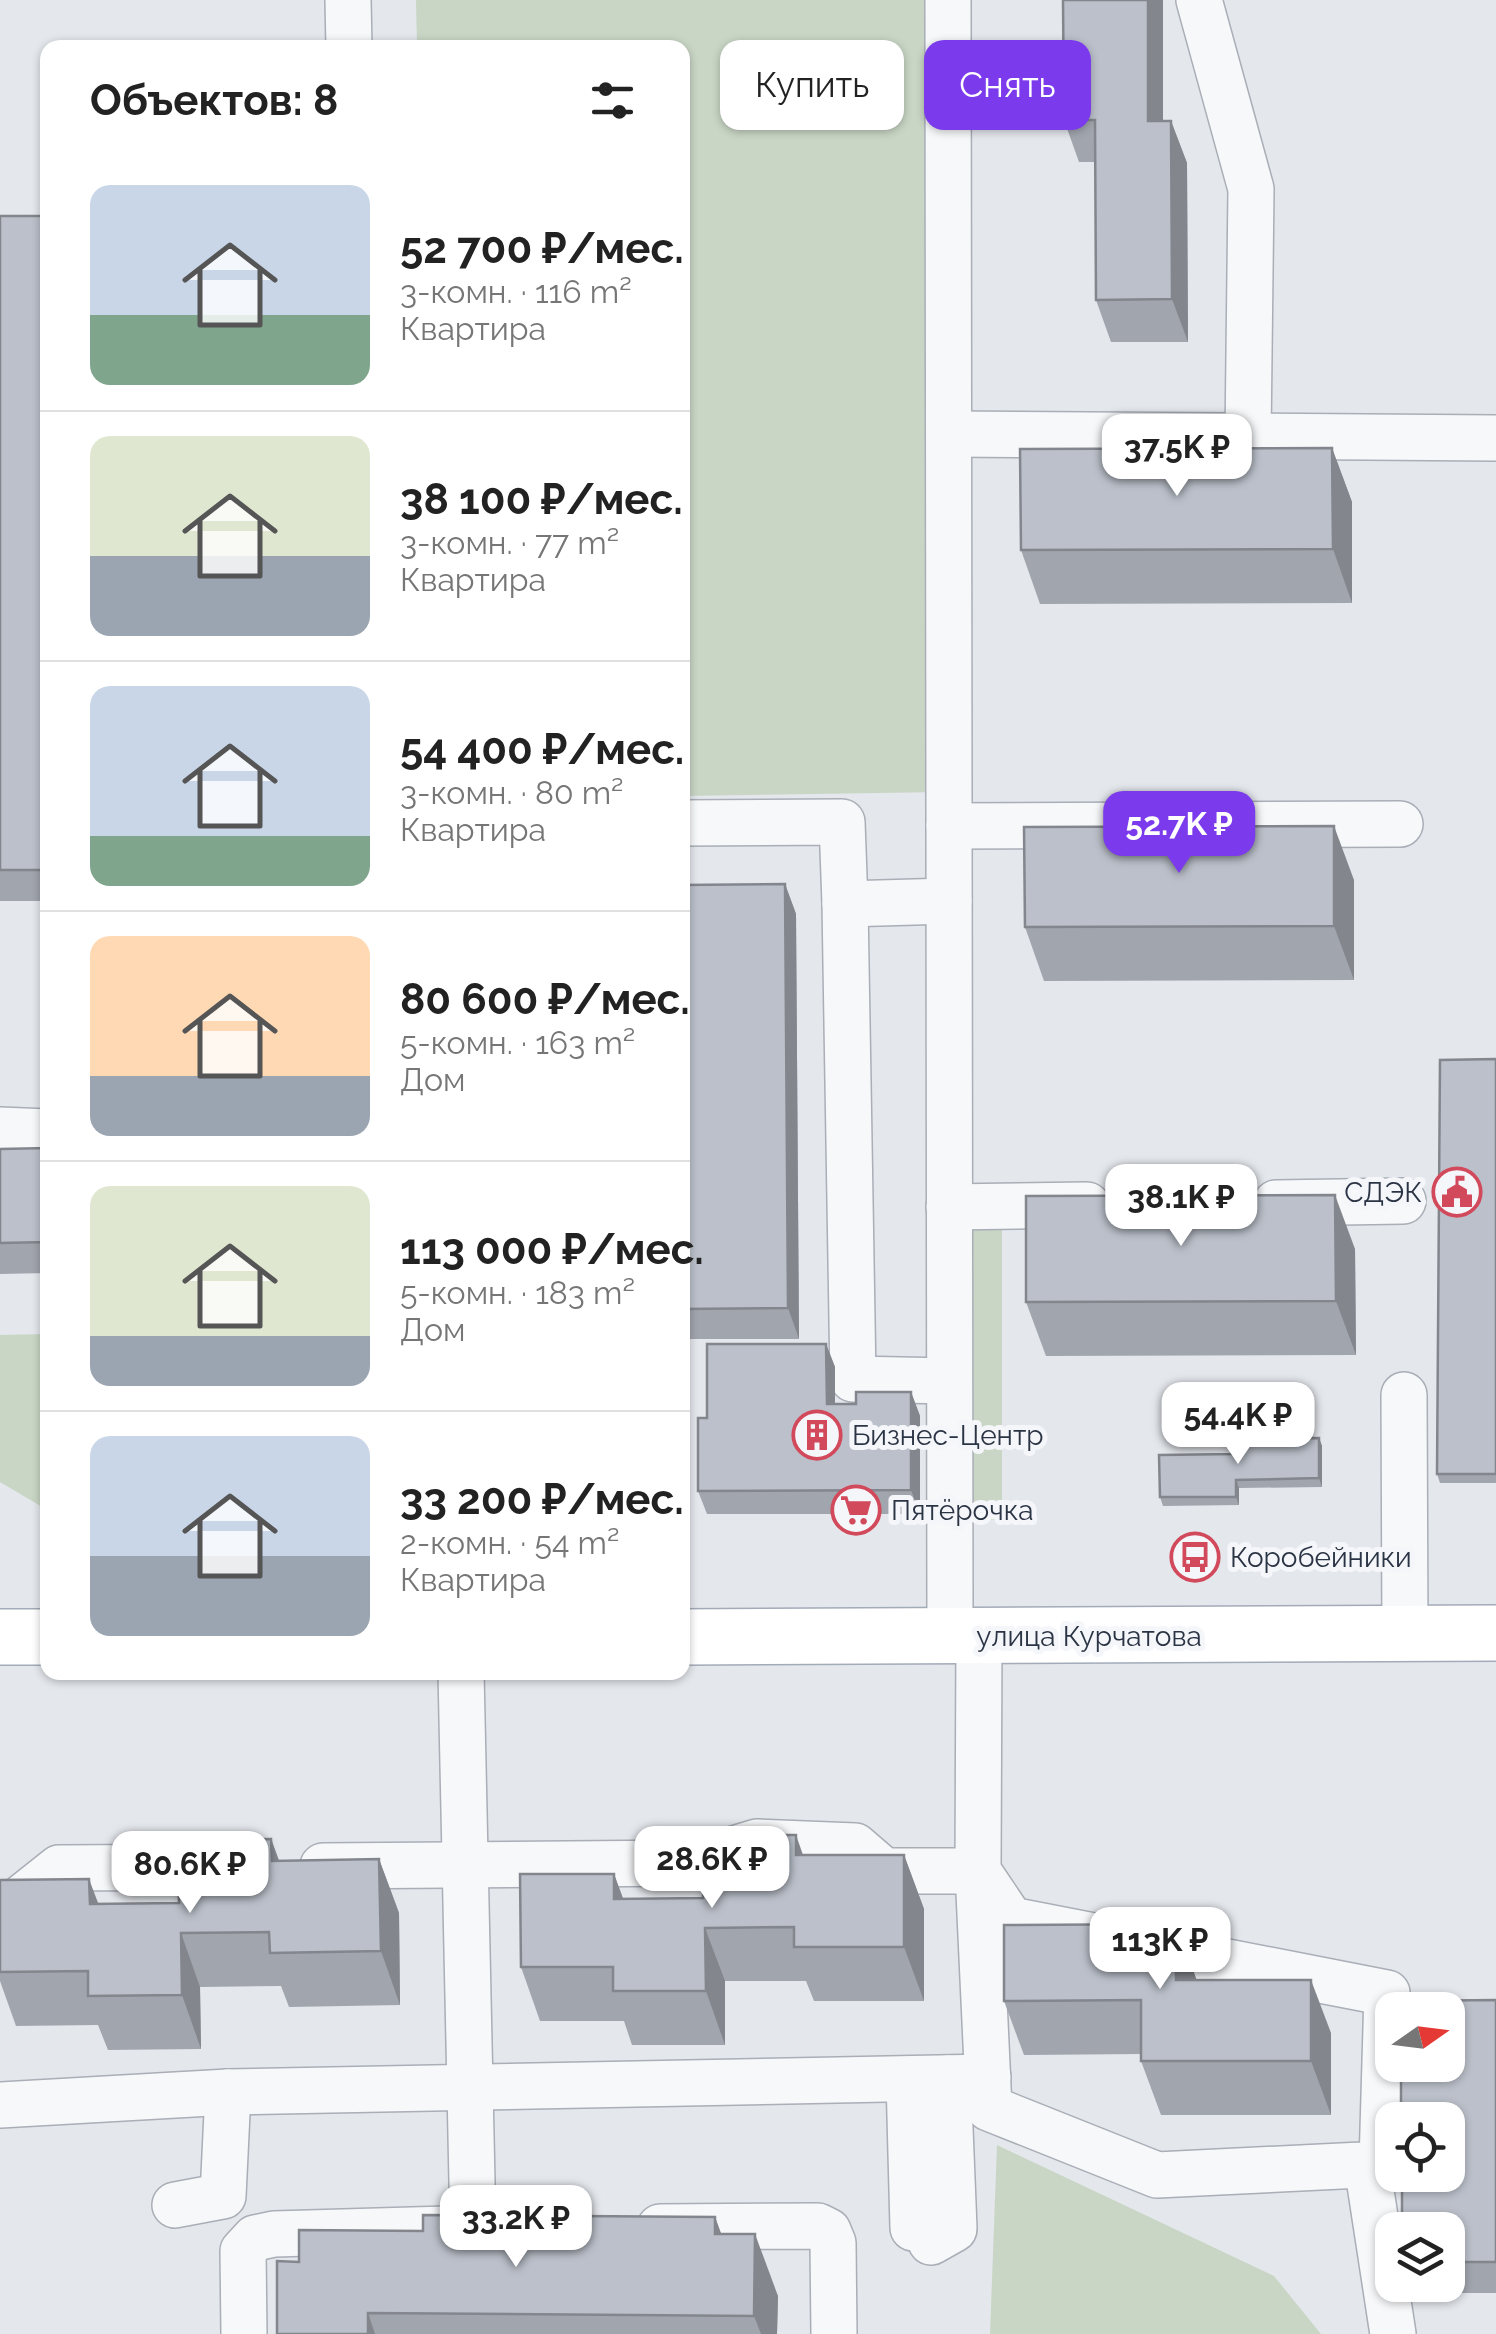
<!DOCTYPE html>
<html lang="ru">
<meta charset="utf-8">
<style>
:root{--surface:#fff;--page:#f6f6f6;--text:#222;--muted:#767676;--line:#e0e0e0;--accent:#7c3aed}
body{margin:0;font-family:Raleway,sans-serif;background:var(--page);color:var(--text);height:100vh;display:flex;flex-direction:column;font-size:38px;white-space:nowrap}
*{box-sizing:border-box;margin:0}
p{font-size:32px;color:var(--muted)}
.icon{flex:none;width:55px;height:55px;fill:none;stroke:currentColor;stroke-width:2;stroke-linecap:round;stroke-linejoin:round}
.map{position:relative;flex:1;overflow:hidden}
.panel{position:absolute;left:40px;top:40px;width:650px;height:1640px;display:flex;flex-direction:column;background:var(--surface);border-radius:20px;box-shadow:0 2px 8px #0004}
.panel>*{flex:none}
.top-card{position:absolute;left:720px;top:40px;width:625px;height:90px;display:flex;gap:20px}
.needle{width:65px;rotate:76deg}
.controls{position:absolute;left:1375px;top:1992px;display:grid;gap:20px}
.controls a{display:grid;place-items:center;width:90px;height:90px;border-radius:20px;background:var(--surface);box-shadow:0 2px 8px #0004;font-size:50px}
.price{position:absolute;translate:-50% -85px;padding:0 22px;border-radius:20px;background:#fff;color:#222;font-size:32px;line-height:65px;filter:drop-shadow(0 2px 5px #0008)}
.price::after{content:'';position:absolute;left:50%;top:60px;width:30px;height:22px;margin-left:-15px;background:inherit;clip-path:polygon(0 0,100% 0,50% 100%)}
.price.active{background:var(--accent);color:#fff}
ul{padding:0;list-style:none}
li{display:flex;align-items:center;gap:30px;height:250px;padding:0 50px}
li+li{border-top:2px solid var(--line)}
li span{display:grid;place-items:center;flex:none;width:280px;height:200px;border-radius:20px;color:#555}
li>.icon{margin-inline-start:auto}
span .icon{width:120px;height:120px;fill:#fffc;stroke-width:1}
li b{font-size:42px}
h2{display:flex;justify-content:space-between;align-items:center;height:120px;padding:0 50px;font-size:42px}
.tag{padding:0 35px;border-radius:20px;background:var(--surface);box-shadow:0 2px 8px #0004;font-size:35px;line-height:90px}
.tag.active{background:var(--accent);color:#fff}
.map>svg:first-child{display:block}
.green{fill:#c9d6c5}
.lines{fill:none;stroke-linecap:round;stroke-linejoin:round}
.minor-casing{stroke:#a9aeb7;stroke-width:48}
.major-casing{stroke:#a3abb8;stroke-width:58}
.minor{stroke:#f7f8fa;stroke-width:45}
.major{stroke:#fff;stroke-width:55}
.wall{fill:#a1a5ae}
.shaded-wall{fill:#83868d}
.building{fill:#bbc0ca;stroke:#83868d;stroke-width:2.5}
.labels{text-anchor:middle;stroke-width:10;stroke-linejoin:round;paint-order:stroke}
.poi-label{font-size:28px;fill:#2b3445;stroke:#f4f6f9;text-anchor:start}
.street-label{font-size:28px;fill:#2b3445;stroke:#f4f6f9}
</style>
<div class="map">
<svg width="1496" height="2334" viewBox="0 0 1496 2334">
<rect width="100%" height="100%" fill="#e4e7ec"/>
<g class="green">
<path d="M416,0H925L944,792L683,796L682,48L417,47Z"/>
<path d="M1002,1212V1520L967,1519L969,1236L984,1217Z"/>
<path d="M47,1334L48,1508H44L0,1482V1335Z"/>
<path d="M997,2145L1274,2276L1321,2334H990Z"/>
</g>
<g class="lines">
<g class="minor-casing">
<g id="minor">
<path d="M348,0L349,48"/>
<path d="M948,0L950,1637"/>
<path d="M1199,0L1251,189L1248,437"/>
<path d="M949,434L1496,438"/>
<path d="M682,823L842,822L845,904L949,901"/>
<path d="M949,826L1400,824"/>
<path d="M845,904L853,1379L949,1381"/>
<path d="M0,1130L48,1132"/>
<path d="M1276,1203L1403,1201"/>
<path d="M949,1207L1087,1205"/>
<path d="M1404,1395L1405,1634"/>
<path d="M461,1672L473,2228"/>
<path d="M323,1866L688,1863L757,1842L855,1846L884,1871H978"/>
<path d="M978,1871L1011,1920L1387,1993L1382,2164L1157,2175L989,2108L978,1871L979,1637"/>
<path d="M0,1915L59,1868L239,1867"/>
<path d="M909,2079L913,2228"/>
<path d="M0,2105L228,2092L988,2077"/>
<path d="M1367,2165L1393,2334"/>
<path d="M175,2205L223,2196L228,2092"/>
<path d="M660,2227L818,2226L828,2231L833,2243L834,2334"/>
<path d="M931,2242L954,2229L948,2078"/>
<path d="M244,2334L243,2251L255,2238L274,2234L481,2228"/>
</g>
</g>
<g class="major-casing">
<g id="major">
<path d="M0,1637H48"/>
<path d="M682,1637L1496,1633"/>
</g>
</g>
<use href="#minor" class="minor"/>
<use href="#major" class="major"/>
</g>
<g class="wall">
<path d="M1063,0H1163V121H1171L1187,163L1188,342H1111L1096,300L1095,162H1079L1064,120Z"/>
<rect x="0" y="216" width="48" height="685"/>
<path d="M1332,448L1352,502V603L1040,604L1021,550Z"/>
<path d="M1354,880V980L1044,981L1025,927Z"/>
<path d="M785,884L796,914L799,1339H682V885Z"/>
<path d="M1496,1059V1483H1440L1437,1474Z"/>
<path d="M48,1148V1273L0,1274V1149Z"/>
<path d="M1355,1249L1356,1355L1046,1356L1026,1302Z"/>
<path d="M826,1344L835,1367V1404H856L911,1392L920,1416V1514H707L698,1491L707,1418Z"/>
<path d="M1319,1438L1322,1446V1487L1239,1488V1505L1163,1506L1160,1497L1234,1454Z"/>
<path d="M271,1839L279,1861L379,1859L399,1913L400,2005L289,2007L281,1986L200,1987L201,2049L108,2050L98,2025L16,2026L0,1981V1880L98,1904L179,1903Z"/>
<path d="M803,1855H904L924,1909V2001H814L806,1981H725V2045H632L624,2021H540L521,1967L614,1874L623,1899L703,1898Z"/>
<path d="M1196,1978V1980L1331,2033V2115H1161L1141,2061V2054L1024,2055L1004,2001Z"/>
<path d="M1496,2000V2293H1413L1410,2285H1448V2230Z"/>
<path d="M715,2217L721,2234L778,2296L777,2334H277L299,2262L423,2231Z"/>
</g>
<g class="shaded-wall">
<path d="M1148,0H1163V163L1148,121Z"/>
<path d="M1171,121L1187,163L1188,342L1172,299Z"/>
<path d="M1332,448L1352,502V603L1333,549Z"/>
<path d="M1334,826L1354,880V980L1334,926Z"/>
<path d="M785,884L796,914L799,1339L788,1308Z"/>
<path d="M1335,1195L1355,1249L1356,1355L1336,1301Z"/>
<path d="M826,1344L835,1367V1428L827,1404Z"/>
<path d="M911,1392L920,1416V1514L911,1490Z"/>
<path d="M1319,1438L1322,1446V1487L1319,1478Z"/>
<path d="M1236,1480L1239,1488V1505L1236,1497Z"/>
<path d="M796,1835L815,1889L796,1855Z"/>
<path d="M271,1839L291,1893L272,1861Z"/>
<path d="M904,1855L924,1909V2001L904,1947Z"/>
<path d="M379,1859L399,1913L400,2005L381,1951Z"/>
<path d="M614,1874L634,1928L614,1899Z"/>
<path d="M89,1879L109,1932L90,1904Z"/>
<path d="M1176,1924L1196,1978V2034L1176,1980Z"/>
<path d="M705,1928L725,1981V2045L706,1991Z"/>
<path d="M181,1933L200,1987L201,2049L182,1995Z"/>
<path d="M1311,1980L1331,2033V2115L1311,2061Z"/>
<path d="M715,2217L738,2279L715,2234Z"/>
<path d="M755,2234L778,2296L777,2334H761L754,2316Z"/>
<path d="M368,2313L375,2334H368Z"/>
</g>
<g class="building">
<path d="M1063,0H1148V121H1171L1172,299L1096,300L1095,120H1064Z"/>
<rect x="0" y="216" width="48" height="654"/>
<path d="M1332,448L1333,549L1021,550L1020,449Z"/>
<path d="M1334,826V926L1025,927L1024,827Z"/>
<path d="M785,884L788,1308L682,1309V885Z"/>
<path d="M1496,1059V1474H1437L1440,1060Z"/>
<path d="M48,1148V1242L0,1243V1149Z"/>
<path d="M1335,1195L1336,1301L1026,1302V1196Z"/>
<path d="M707,1344H826L827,1404H856V1392H911V1490L698,1491V1418H707Z"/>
<path d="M1319,1438V1478L1236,1480V1497H1160L1159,1455L1234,1454V1439Z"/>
<path d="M703,1835H796V1855H904V1947H794V1927L705,1928L706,1991H613V1967H521L520,1874H614V1899L703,1898Z"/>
<path d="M271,1839L272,1861L379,1859L381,1951L270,1953L269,1932L181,1933L182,1995L88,1996V1971L0,1972V1880L89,1879L90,1904L179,1903L178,1841Z"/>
<path d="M1176,1924V1980H1311V2061H1141V2000L1004,2001V1925Z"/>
<path d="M1496,2000V2262H1448V2230H1402V2175H1448V2120H1401V2065H1448V2010H1401V2001Z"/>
<path d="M423,2215L715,2217V2234H755L754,2316L368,2313V2334H277V2261L299,2262V2230L423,2231Z"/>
</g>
<defs>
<g id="civic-ring" transform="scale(2.5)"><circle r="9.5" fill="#f4f6f9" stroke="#d1495b" stroke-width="1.5"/><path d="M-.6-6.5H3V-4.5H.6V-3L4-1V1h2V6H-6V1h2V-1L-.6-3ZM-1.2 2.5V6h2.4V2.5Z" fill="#d1495b"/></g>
<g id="building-ring" transform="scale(2.5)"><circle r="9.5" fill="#f4f6f9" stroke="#d1495b" stroke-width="1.5"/><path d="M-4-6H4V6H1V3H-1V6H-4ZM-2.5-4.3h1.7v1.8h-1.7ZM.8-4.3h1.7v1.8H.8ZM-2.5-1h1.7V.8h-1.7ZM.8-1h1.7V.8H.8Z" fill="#d1495b"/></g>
<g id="supermarket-ring" transform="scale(2.5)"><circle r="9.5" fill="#f4f6f9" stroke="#d1495b" stroke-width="1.5"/><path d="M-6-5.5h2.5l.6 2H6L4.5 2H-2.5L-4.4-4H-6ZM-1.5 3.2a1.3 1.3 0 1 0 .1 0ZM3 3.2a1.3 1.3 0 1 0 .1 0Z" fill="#d1495b"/></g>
<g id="bus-ring" transform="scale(2.5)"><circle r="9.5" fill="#f4f6f9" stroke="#d1495b" stroke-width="1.5"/><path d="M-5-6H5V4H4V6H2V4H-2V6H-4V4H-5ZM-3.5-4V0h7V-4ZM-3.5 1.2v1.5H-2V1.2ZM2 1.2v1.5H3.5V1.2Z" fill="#d1495b"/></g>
</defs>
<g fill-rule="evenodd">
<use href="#civic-ring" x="1457" y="1192"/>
<use href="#building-ring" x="817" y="1435"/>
<use href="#supermarket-ring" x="856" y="1510"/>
<use href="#bus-ring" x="1195" y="1557"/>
</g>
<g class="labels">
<g class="poi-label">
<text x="1422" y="1202" text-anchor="end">СДЭК</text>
<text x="852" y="1445">Бизнес-Центр</text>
<text x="891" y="1520">Пятёрочка</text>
<text x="1230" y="1567">Коробейники</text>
</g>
<g class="street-label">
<text x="1089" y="1646">улица Курчатова</text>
</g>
</g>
</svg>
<div class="controls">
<a><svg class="needle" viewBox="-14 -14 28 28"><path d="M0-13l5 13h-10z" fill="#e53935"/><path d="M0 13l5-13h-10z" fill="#767676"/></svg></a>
<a><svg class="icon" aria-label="locate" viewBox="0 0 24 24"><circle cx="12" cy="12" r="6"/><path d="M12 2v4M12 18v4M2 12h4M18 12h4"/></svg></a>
<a><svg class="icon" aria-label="layers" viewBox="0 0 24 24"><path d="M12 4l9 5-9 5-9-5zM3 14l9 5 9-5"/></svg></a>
</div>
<b class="price" style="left:1177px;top:499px">37.5K ₽</b>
<b class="price active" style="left:1179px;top:876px">52.7K ₽</b>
<b class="price" style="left:1181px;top:1249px">38.1K ₽</b>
<b class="price" style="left:1238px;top:1467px">54.4K ₽</b>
<b class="price" style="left:712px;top:1911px">28.6K ₽</b>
<b class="price" style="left:190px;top:1916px">80.6K ₽</b>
<b class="price" style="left:1160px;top:1992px">113K ₽</b>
<b class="price" style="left:516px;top:2270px">33.2K ₽</b>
<div class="top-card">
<a class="tag">Купить</a>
<a class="tag active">Снять</a>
</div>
<section class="panel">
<h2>Объектов: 8<svg class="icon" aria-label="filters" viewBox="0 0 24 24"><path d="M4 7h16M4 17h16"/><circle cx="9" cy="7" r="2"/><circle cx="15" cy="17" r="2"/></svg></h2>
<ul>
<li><span style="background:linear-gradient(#c9d6e8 65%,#7fa58c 0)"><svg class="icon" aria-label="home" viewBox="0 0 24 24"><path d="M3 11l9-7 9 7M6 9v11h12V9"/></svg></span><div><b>52 700 ₽/мес.</b><p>3-комн. · 116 m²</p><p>Квартира</p></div></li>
<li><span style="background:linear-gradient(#dfe7d0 60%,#9aa5b1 0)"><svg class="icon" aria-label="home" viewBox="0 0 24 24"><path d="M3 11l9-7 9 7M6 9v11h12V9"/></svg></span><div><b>38 100 ₽/мес.</b><p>3-комн. · 77 m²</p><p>Квартира</p></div></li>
<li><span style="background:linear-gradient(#c9d6e8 75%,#7fa58c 0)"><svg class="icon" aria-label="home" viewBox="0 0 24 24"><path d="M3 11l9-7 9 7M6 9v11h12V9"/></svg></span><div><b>54 400 ₽/мес.</b><p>3-комн. · 80 m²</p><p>Квартира</p></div></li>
<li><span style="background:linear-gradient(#ffd9b3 70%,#9aa5b1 0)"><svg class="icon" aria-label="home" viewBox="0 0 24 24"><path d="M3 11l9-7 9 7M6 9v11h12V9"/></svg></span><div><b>80 600 ₽/мес.</b><p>5-комн. · 163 m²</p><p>Дом</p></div></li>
<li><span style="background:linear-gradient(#dfe7d0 75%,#9aa5b1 0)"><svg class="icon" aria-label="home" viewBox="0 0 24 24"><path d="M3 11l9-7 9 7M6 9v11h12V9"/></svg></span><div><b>113 000 ₽/мес.</b><p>5-комн. · 183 m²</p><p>Дом</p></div></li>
<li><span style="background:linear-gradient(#c9d6e8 60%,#9aa5b1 0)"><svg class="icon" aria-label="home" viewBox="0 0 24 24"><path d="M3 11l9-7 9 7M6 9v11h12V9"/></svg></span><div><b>33 200 ₽/мес.</b><p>2-комн. · 54 m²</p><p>Квартира</p></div></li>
</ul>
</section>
</div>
